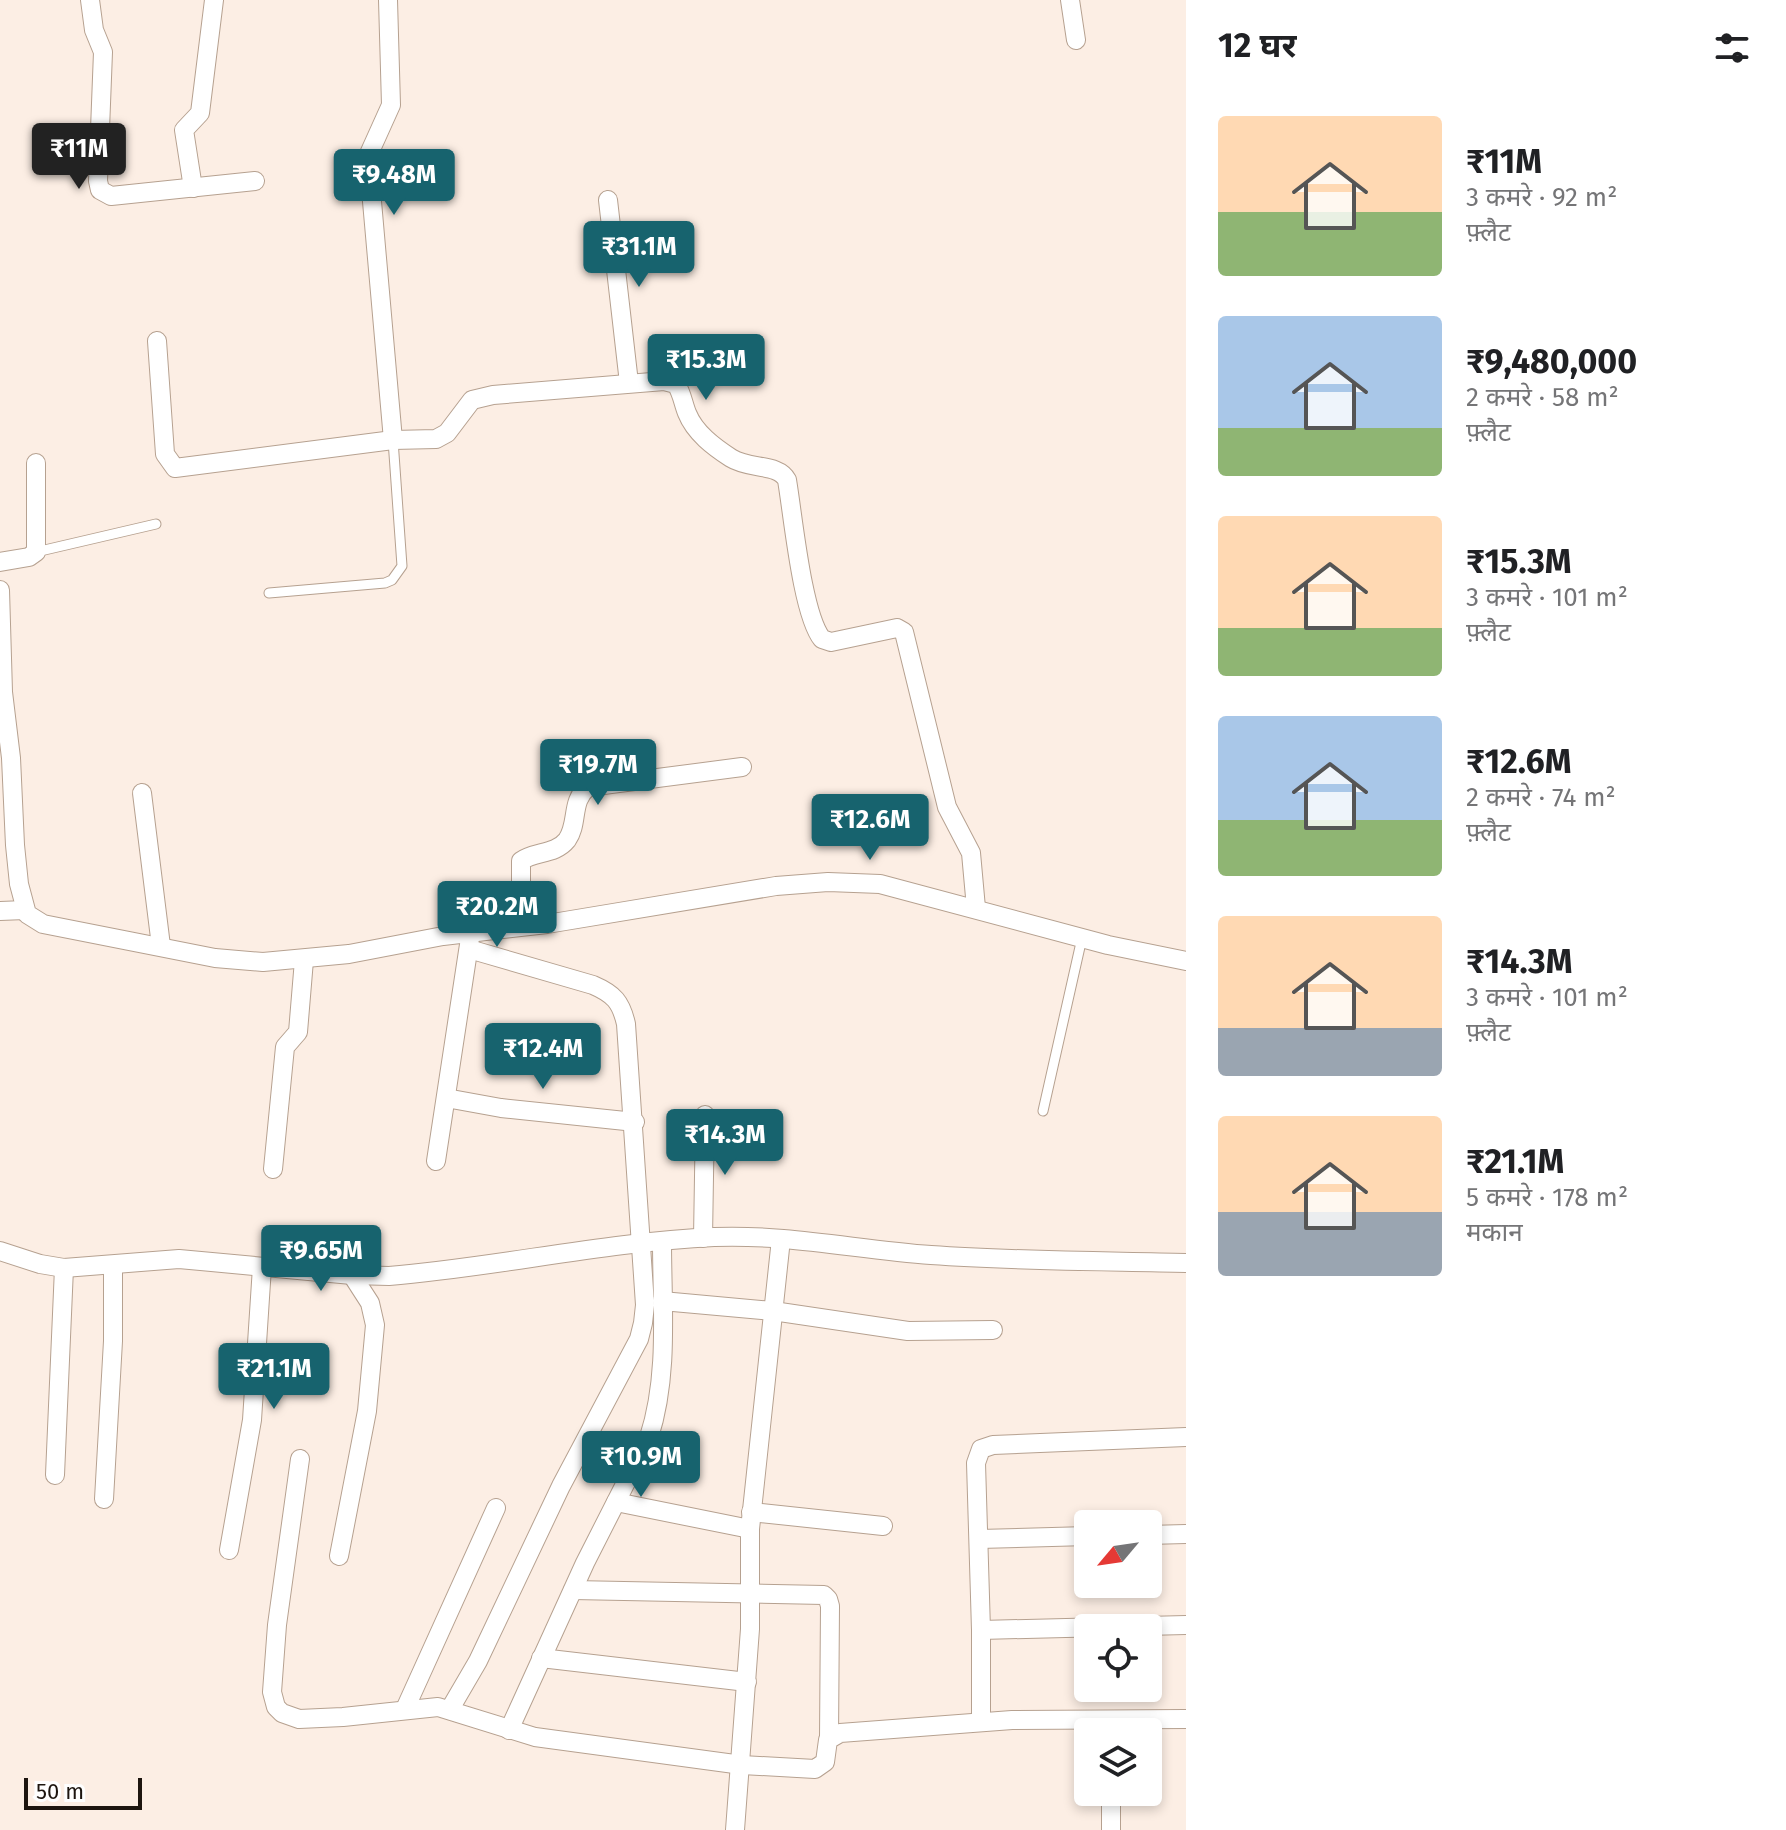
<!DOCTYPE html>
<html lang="hi">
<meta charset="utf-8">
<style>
:root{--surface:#fff;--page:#f6f6f6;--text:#202124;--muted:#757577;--accent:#17636e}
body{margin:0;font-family:"Fira Sans","Noto Sans Devanagari",sans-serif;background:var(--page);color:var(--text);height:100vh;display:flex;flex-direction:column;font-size:30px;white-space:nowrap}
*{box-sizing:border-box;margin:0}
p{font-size:26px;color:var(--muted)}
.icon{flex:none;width:44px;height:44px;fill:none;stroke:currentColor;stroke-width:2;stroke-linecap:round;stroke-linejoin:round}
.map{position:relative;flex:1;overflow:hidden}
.drawer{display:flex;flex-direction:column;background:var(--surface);width:600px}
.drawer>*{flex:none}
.needle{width:52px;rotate:241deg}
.tools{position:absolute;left:1074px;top:1510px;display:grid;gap:16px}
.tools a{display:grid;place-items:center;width:88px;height:88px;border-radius:8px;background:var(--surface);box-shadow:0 4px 12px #0003;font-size:40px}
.scale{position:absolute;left:24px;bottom:20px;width:118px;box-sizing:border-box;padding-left:8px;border:4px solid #1d150f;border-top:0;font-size:22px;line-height:28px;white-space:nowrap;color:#1d150f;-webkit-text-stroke:6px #fefefe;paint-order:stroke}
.price{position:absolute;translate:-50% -68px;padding:0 18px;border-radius:8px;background:var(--accent);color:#fff;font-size:26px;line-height:52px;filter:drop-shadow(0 2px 4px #0008)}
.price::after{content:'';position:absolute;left:50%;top:48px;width:24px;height:18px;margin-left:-12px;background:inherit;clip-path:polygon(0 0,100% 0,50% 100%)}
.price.current{background:#222;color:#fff}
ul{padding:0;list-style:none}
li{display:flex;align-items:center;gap:24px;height:200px;padding:0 32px}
li span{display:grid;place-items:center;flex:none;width:224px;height:160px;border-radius:8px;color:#555}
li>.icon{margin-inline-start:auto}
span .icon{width:96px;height:96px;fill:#fffc;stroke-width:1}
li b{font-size:34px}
h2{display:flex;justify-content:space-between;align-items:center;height:96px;padding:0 32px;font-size:34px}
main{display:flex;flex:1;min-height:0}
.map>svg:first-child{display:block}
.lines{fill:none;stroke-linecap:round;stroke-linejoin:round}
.service-casing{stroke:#b6a190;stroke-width:11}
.minor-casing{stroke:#b6a190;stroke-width:20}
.service{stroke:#fff;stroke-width:9}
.minor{stroke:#fff;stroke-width:18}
</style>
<main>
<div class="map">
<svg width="1186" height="1830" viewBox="0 0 1186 1830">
<rect width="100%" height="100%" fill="#fceee4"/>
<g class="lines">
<g class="service-casing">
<g id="service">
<path d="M36,552L156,524"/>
<path d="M269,593L385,583L392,580L402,566L393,440"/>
<path d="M1043,1111L1082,938"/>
</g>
</g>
<g class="minor-casing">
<g id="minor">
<path d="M90,0L94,30L103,52L98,181L100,190L111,196L255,181"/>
<path d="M388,0L391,105L368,156L393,440"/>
<path d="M1070,0L1076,40"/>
<path d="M193,188L184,130L200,113L214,0"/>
<path d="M608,200L629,383"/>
<path d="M157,341L165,454L175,468L393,440L436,439L447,433L472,400L493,395L664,381L676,384C682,393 683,403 687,413C695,433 714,447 731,458C750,470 778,463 787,480C793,515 802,614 822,639L831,642L897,628L904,632L947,807L971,853L976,908"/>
<path d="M0,562L29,557L36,552V463"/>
<path d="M0,590L3,692L11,758L15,845L19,884L27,914L43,924L215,958L263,962L349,954L443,936L547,924L776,886L828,882L880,884L1108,945L1186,961"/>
<path d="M142,793L161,946"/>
<path d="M0,911L25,910"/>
<path d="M521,926V861C535,851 555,855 567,840C579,823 570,801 588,787L742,767"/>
<path d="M446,1098L501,1108L635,1122"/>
<path d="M436,1161L470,938"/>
<path d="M273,1169L285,1047L298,1032L304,960"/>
<path d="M703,1238L705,1115"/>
<path d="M0,1251L40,1264L64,1268L179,1259L352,1275L389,1276C497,1267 605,1242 714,1237C787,1234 859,1250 931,1255C1016,1261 1101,1261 1186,1263"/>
<path d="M662,1301L773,1311L908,1331L993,1330"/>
<path d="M300,1459L277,1625L272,1692L276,1707L282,1713L299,1719L343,1717L438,1707L535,1737L742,1765L815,1769L825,1762L828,1740L840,1733L1012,1720L1186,1719"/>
<path d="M55,1475L64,1268"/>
<path d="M104,1499L113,1341V1265"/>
<path d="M616,1502L750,1529"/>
<path d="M751,1512L883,1526"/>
<path d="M1148,1535L1186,1534"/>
<path d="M979,1539L1088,1536"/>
<path d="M229,1550L252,1420L262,1267"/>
<path d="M339,1556L367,1411L375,1325L370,1303L352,1275"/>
<path d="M573,1590L824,1595L828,1599L830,1606L829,1738"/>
<path d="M981,1630L1186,1625"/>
<path d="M541,1658L747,1682"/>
<path d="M405,1709L496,1508"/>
<path d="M450,1709L478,1661L561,1486L639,1339L643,1323L645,1305L626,1024C621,1002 614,994 593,985L469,949"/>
<path d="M981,1722V1630L976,1463L981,1449L993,1445L1186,1437"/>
<path d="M509,1730L585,1563L649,1437C669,1376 662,1306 662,1242"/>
<path d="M1111,1792V1830"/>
<path d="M735,1830L750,1629V1529L781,1239"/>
</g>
</g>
<use href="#service" class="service"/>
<use href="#minor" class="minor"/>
</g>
</svg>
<div class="tools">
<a><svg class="needle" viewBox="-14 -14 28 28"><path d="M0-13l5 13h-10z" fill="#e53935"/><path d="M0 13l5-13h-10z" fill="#757577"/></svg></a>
<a><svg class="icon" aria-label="locate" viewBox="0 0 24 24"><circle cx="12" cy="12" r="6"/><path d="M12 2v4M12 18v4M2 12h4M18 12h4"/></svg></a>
<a><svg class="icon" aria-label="layers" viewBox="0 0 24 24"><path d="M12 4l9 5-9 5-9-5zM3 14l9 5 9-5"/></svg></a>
</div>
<div class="scale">50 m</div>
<b class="price current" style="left:79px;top:191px">₹11M</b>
<b class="price" style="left:394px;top:217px">₹9.48M</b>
<b class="price" style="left:639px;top:289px">₹31.1M</b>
<b class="price" style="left:706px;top:402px">₹15.3M</b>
<b class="price" style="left:598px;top:807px">₹19.7M</b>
<b class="price" style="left:870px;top:862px">₹12.6M</b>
<b class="price" style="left:497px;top:949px">₹20.2M</b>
<b class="price" style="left:543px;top:1091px">₹12.4M</b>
<b class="price" style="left:725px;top:1177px">₹14.3M</b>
<b class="price" style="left:321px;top:1293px">₹9.65M</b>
<b class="price" style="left:274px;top:1411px">₹21.1M</b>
<b class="price" style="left:641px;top:1499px">₹10.9M</b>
</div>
<section class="drawer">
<h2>12 घर<svg class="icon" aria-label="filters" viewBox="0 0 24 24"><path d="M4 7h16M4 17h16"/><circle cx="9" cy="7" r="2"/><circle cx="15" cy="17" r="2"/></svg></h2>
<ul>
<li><span style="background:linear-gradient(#ffd9b3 60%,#8fb573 0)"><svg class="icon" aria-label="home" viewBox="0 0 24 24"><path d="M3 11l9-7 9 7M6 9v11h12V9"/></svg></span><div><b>₹11M</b><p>3 कमरे · 92 m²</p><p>फ़्लैट</p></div></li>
<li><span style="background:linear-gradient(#a9c7e8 70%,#8fb573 0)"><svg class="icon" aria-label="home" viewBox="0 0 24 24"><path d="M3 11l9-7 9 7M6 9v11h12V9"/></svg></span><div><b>₹9,480,000</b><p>2 कमरे · 58 m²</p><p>फ़्लैट</p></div></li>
<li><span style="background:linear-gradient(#ffd9b3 70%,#8fb573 0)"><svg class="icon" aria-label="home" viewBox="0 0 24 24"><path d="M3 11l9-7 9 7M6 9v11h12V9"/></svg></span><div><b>₹15.3M</b><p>3 कमरे · 101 m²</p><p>फ़्लैट</p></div></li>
<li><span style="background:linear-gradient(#a9c7e8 65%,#8fb573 0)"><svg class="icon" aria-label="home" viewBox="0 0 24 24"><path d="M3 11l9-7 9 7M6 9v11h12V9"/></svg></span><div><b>₹12.6M</b><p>2 कमरे · 74 m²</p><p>फ़्लैट</p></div></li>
<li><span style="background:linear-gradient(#ffd9b3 70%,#9aa5b1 0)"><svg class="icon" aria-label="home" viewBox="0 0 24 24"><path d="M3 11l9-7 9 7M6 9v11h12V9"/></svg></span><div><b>₹14.3M</b><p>3 कमरे · 101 m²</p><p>फ़्लैट</p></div></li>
<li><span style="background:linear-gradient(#ffd9b3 60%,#9aa5b1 0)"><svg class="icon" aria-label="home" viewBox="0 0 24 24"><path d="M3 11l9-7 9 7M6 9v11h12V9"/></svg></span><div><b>₹21.1M</b><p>5 कमरे · 178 m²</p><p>मकान</p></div></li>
</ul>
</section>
</main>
